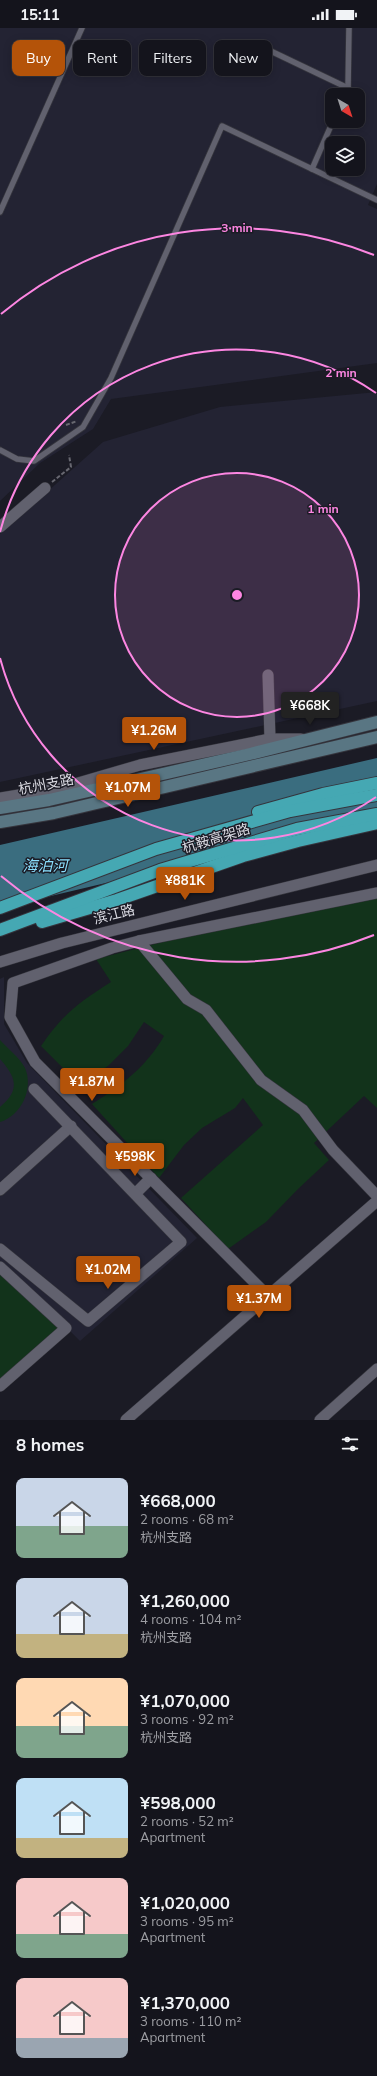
<!DOCTYPE html>
<meta charset="utf-8">
<style>
:root{--surface:#14141c;--page:#212129;--text:#f1f3f6;--muted:#9d9ea3;--line:#33333b;--accent:#b45309}
body{margin:0;font-family:Mulish,"Noto Sans SC",sans-serif;background:var(--page);color:var(--text);height:100vh;display:flex;flex-direction:column;font-size:15px;white-space:nowrap}
*{box-sizing:border-box;margin:0}
p{font-size:13px;color:var(--muted)}
.icon{flex:none;width:22px;height:22px;fill:none;stroke:currentColor;stroke-width:2;stroke-linecap:round;stroke-linejoin:round}
.map{position:relative;height:1392px;overflow:hidden}
.sheet{display:flex;flex-direction:column;background:var(--surface);flex:1}
.sheet>*{flex:none}
.banner{position:absolute;left:12px;top:12px;width:353px;height:36px;display:flex;gap:8px}
.needle{width:26px;rotate:141deg}
.fabs{position:absolute;left:325px;top:60px;display:grid;gap:8px}
.fabs a{display:grid;place-items:center;width:40px;height:40px;border-radius:8px;background:var(--surface);box-shadow:0 2px 10px #0003,0 0 0 1px var(--line);font-size:20px}
.price{position:absolute;translate:-50% -34px;padding:0 9px;border-radius:4px;background:var(--accent);color:#fff;font-size:13px;line-height:26px;filter:drop-shadow(0 1px 2px #0008)}
.price::after{content:'';position:absolute;left:50%;top:24px;width:12px;height:9px;margin-left:-6px;background:inherit;clip-path:polygon(0 0,100% 0,50% 100%)}
.price.on{background:#222;color:#fff}
ul{padding:0;list-style:none}
li{display:flex;align-items:center;gap:12px;height:100px;padding:0 16px}
li span{display:grid;place-items:center;flex:none;width:112px;height:80px;border-radius:8px;color:#555}
li>.icon{margin-inline-start:auto}
span .icon{width:48px;height:48px;fill:#fffc;stroke-width:1}
li b{font-size:17px}
h2{display:flex;justify-content:space-between;align-items:center;height:48px;padding:0 16px;font-size:17px}
.tag{padding:0 14px;border-radius:8px;background:var(--surface);box-shadow:0 2px 10px #0003,0 0 0 1px var(--line);font-size:14px;line-height:36px}
.tag.on{background:var(--accent);color:#fff}
.status{display:flex;justify-content:space-between;align-items:center;height:28px;padding:0 20px;background:var(--surface);direction:ltr}
.status svg{height:11px;fill:currentColor}
.map>svg:first-child{display:block}
.built{fill:#232333;fill-rule:evenodd}
.green{fill:#12331b}
.water{fill:#3a6d7f}
.lines{fill:none;stroke-linecap:round;stroke-linejoin:round}
.lane-casing{stroke:#35353d;stroke-width:7}
.street-casing{stroke:#35353d;stroke-width:12}
.secondary-casing{stroke:#35353d;stroke-width:14}
.highway-casing{stroke:#35353d;stroke-width:14}
.path{stroke:#686871;stroke-width:2;stroke-dasharray:4 2;stroke-linecap:butt}
.lane{stroke:#61616e;stroke-width:5.5}
.street{stroke:#61616e;stroke-width:11}
.secondary{stroke:#597683;stroke-width:12}
.highway{stroke:#45a8b3;stroke-width:12}
.ring{fill:none;stroke:#fd86e2;stroke-width:2}
.labels{text-anchor:middle;stroke-width:3;stroke-linejoin:round;paint-order:stroke}
.street-label{font-size:14px;fill:#dbdbe3;stroke:#1b1b25}
.water-label{font-size:15px;font-style:italic;fill:#8bdffe;stroke:#1b1b25}
.centre{fill:#fd86e2;stroke:#1b1b25;stroke-width:2}
.ring-label{font-size:12px;text-anchor:middle;font-weight:bold;fill:#fd86e2;stroke:#1b1b25;stroke-width:3;stroke-linejoin:round;paint-order:stroke}
</style>
<div class="status"><b>15:11</b><svg viewBox="0 0 49 12"><path d="M0 12V9h3v3zM5 12V6h3v6zM10 12V3h3v9zM15 12V0h3v12zM26 1h20v11H26zM47 4h2v5h-2z"/></svg></div>
<div class="map">
<svg width="377" height="1392" viewBox="0 0 377 1392">
<rect width="100%" height="100%" fill="#1b1b25"/>
<g class="built">
<path d="M0,0H377V156L368,177L377,181V335L111,371L93,401L40,435L0,473ZM332,67H358V93H332ZM332,115H358V141H332Z"/>
<path d="M377,364V673L0,754V506L103,414L220,379Z"/>
<path d="M4,949V996L27,1035L197,1210L80,1313L0,1233V951Z"/>
</g>
<g class="green">
<path d="M377,866V1080L364,1068L314,1115L329,1132L298,1161L266,1194L228,1221L181,1170L263,1097L243,1070L235,1080L202,1100L184,1117L159,1150L92,1076C122,1057 146,1039 164,1008L144,994L128,1018L108,1038L79,1056L41,1018C63,986 78,975 111,954L96,931L230,897Z"/>
<path d="M0,1012C7,1020 20,1030 25,1040C34,1061 21,1088 0,1094V1079C21,1062 16,1049 0,1031Z"/>
<path d="M0,1233L66,1300L0,1358Z"/>
</g>
<path class="water" d="M377,730V791L0,880V817Z"/>
<g class="lines">
<g class="lane-casing">
<g id="lane">
<path d="M256,16L348,60L345,67"/>
<path d="M348,60L349,0"/>
<path d="M312,141L333,93"/>
<path d="M0,184L82,0"/>
<path d="M0,422L17,431L34,433L83,399L111,350L222,98L377,172"/>
</g>
</g>
<g class="street-casing">
<g id="street">
<path d="M0,499L45,460"/>
<path d="M268,647L270,711"/>
<path d="M0,770L61,760L140,737L270,711H301"/>
<path d="M139,913L187,971L206,982L261,1052L303,1082L333,1122L377,1168"/>
<path d="M0,934L62,915L377,837"/>
<path d="M0,1162L71,1098"/>
<path d="M136,1165L151,1150"/>
<path d="M0,1221L88,1293L181,1214L34,1061"/>
<path d="M0,1239L66,1300L0,1358"/>
<path d="M268,1268L35,1034L10,989L13,955L112,920L139,913L377,865"/>
<path d="M126,1392L377,1173"/>
<path d="M320,1392L377,1341"/>
</g>
</g>
<g class="secondary-casing">
<g id="secondary">
<path d="M0,780L49,772L250,726L377,694"/>
<path d="M0,794L54,785L377,709"/>
</g>
</g>
<g class="highway-casing">
<g id="highway">
<path d="M258,784L323,766L377,755"/>
<path d="M0,880L156,821L290,783L377,767"/>
<path d="M42,894L117,872L243,828L298,813L377,795"/>
<path d="M0,902L160,842L297,801L377,786"/>
</g>
</g>
<g class="path">
<path d="M66,397L77,393"/>
<path d="M52,454L71,439L69,427"/>
</g>
<use href="#lane" class="lane"/>
<use href="#street" class="street"/>
<use href="#secondary" class="secondary"/>
<use href="#highway" class="highway"/>
</g>
<circle cx="237" cy="567" r="122" fill="#fd86e2" fill-opacity=".12"/>
<g class="ring">
<circle cx="237" cy="567" r="122"/>
<path d="M376 769A245 245 0 0 1 0 630M0 504A245 245 0 0 1 376 365"/>
<path d="M374 907A367 367 0 0 1 1 848M1 286A367 367 0 0 1 374 227"/>
</g>
<g class="labels">
<g class="street-label">
<text transform="translate(46 756) rotate(-11)" y="5">杭州支路</text>
<text transform="translate(216 810) rotate(-17)" y="5">杭鞍高架路</text>
<text transform="translate(114 886) rotate(-14)" y="5">滨江路</text>
</g>
<g class="water-label">
<text x="45" y="843">海泊河</text>
</g>
</g>
<circle cx="237" cy="567" r="6" class="centre"/>
<g class="ring-label">
<text x="237" y="204">3 min</text>
<text x="341" y="349">2 min</text>
<text x="323" y="485">1 min</text>
</g>
</svg>
<div class="fabs">
<a><svg class="needle" viewBox="-14 -14 28 28"><path d="M0-13l5 13h-10z" fill="#e53935"/><path d="M0 13l5-13h-10z" fill="#9d9ea3"/></svg></a>
<a><svg class="icon" aria-label="layers" viewBox="0 0 24 24"><path d="M12 4l9 5-9 5-9-5zM3 14l9 5 9-5"/></svg></a>
</div>
<b class="price on" style="left:310px;top:698px">¥668K</b>
<b class="price" style="left:154px;top:723px">¥1.26M</b>
<b class="price" style="left:128px;top:780px">¥1.07M</b>
<b class="price" style="left:185px;top:873px">¥881K</b>
<b class="price" style="left:92px;top:1074px">¥1.87M</b>
<b class="price" style="left:135px;top:1149px">¥598K</b>
<b class="price" style="left:108px;top:1262px">¥1.02M</b>
<b class="price" style="left:259px;top:1291px">¥1.37M</b>
<div class="banner">
<a class="tag on">Buy</a>
<a class="tag">Rent</a>
<a class="tag">Filters</a>
<a class="tag">New</a>
</div>
</div>
<section class="sheet">
<h2>8 homes<svg class="icon" aria-label="filters" viewBox="0 0 24 24"><path d="M4 7h16M4 17h16"/><circle cx="9" cy="7" r="2"/><circle cx="15" cy="17" r="2"/></svg></h2>
<ul>
<li><span style="background:linear-gradient(#c9d6e8 60%,#7fa58c 0)"><svg class="icon" aria-label="home" viewBox="0 0 24 24"><path d="M3 11l9-7 9 7M6 9v11h12V9"/></svg></span><div><b>¥668,000</b><p>2 rooms · 68 m²</p><p>杭州支路</p></div></li>
<li><span style="background:linear-gradient(#c9d6e8 70%,#c2b280 0)"><svg class="icon" aria-label="home" viewBox="0 0 24 24"><path d="M3 11l9-7 9 7M6 9v11h12V9"/></svg></span><div><b>¥1,260,000</b><p>4 rooms · 104 m²</p><p>杭州支路</p></div></li>
<li><span style="background:linear-gradient(#ffd9b3 60%,#7fa58c 0)"><svg class="icon" aria-label="home" viewBox="0 0 24 24"><path d="M3 11l9-7 9 7M6 9v11h12V9"/></svg></span><div><b>¥1,070,000</b><p>3 rooms · 92 m²</p><p>杭州支路</p></div></li>
<li><span style="background:linear-gradient(#bfe0f5 75%,#c2b280 0)"><svg class="icon" aria-label="home" viewBox="0 0 24 24"><path d="M3 11l9-7 9 7M6 9v11h12V9"/></svg></span><div><b>¥598,000</b><p>2 rooms · 52 m²</p><p>Apartment</p></div></li>
<li><span style="background:linear-gradient(#f6c9c9 70%,#7fa58c 0)"><svg class="icon" aria-label="home" viewBox="0 0 24 24"><path d="M3 11l9-7 9 7M6 9v11h12V9"/></svg></span><div><b>¥1,020,000</b><p>3 rooms · 95 m²</p><p>Apartment</p></div></li>
<li><span style="background:linear-gradient(#f6c9c9 75%,#9aa5b1 0)"><svg class="icon" aria-label="home" viewBox="0 0 24 24"><path d="M3 11l9-7 9 7M6 9v11h12V9"/></svg></span><div><b>¥1,370,000</b><p>3 rooms · 110 m²</p><p>Apartment</p></div></li>
</ul>
</section>
